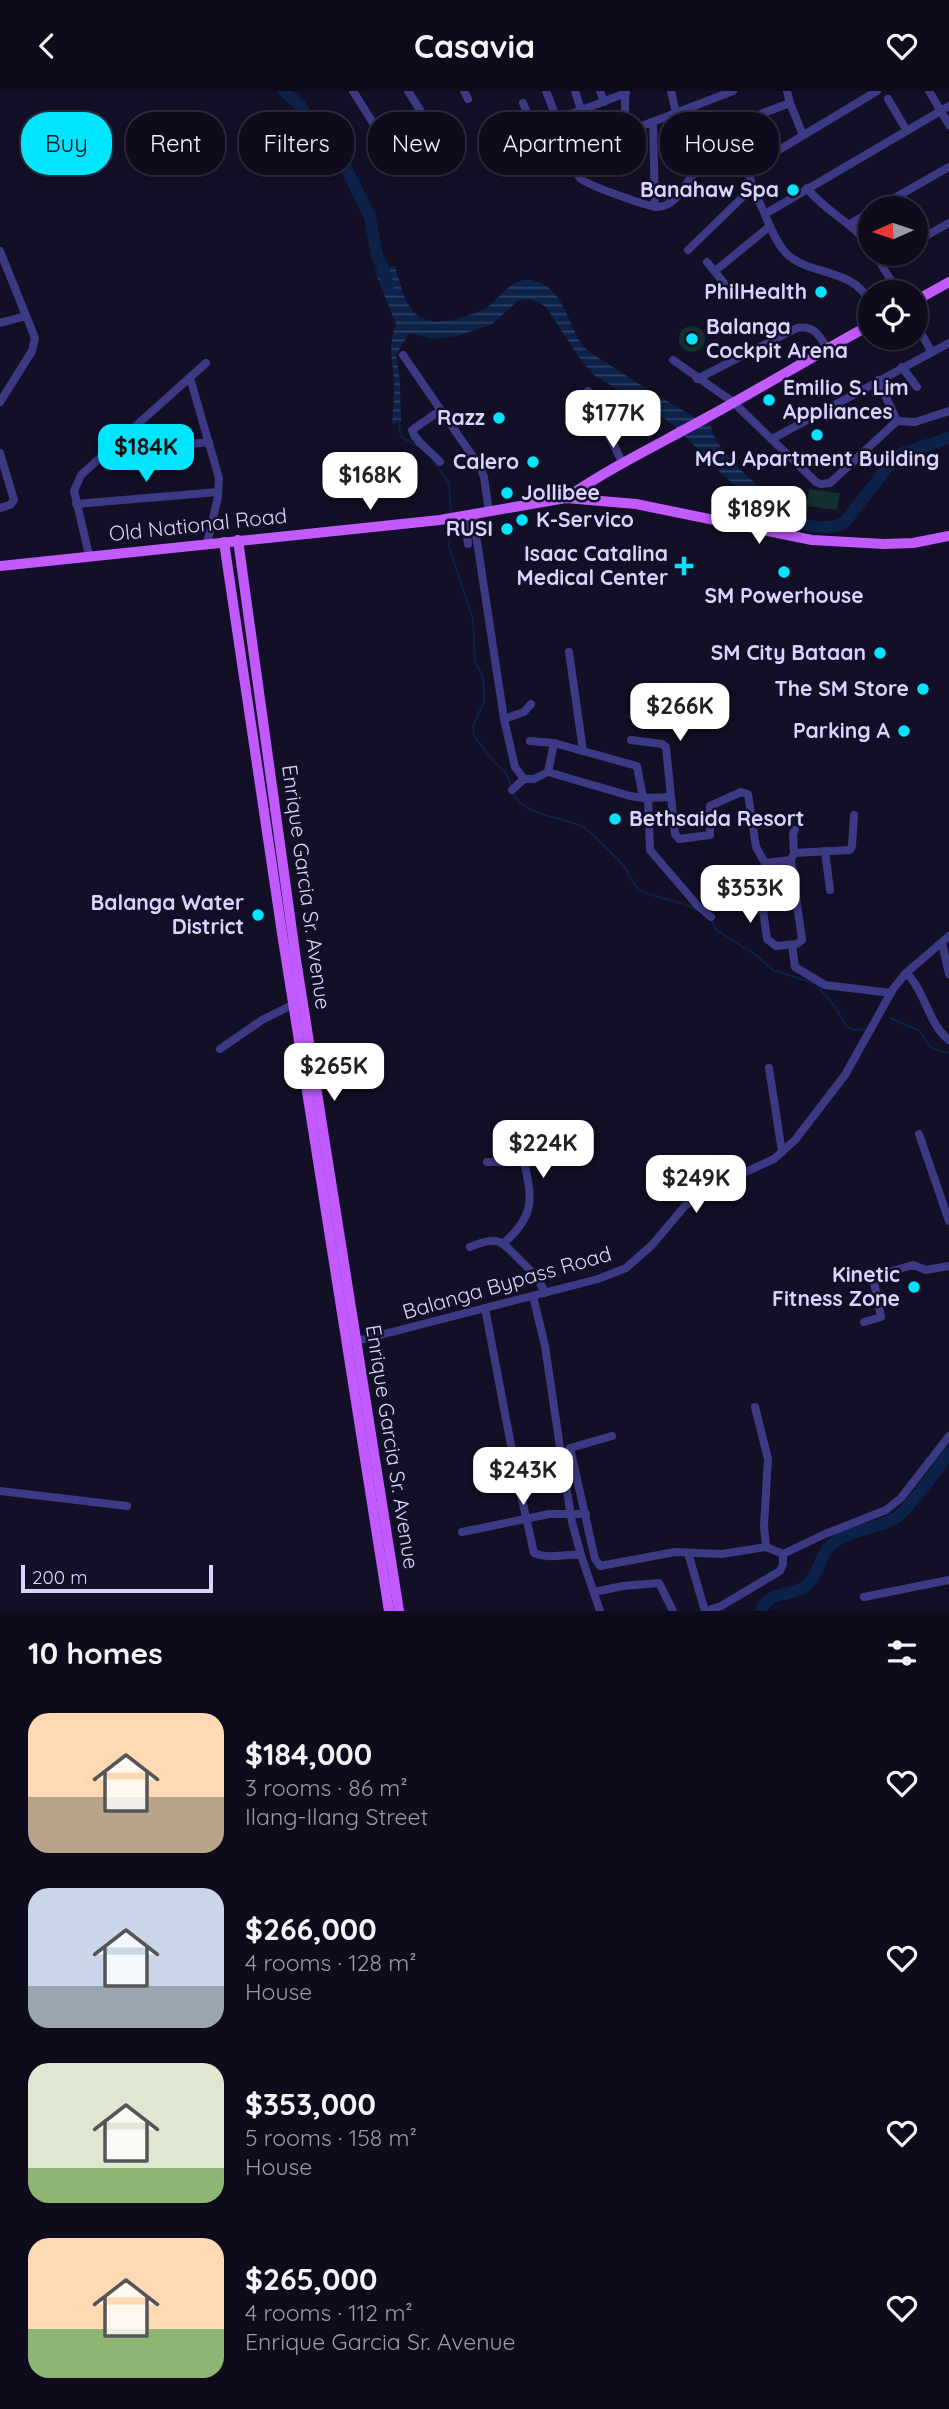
<!DOCTYPE html>
<meta charset="utf-8">
<style>
:root{--surface:#0e0b1c;--page:#171425;--text:#f1f3f6;--muted:#9b9ba3;--line:#2e2b3b;--accent:#00e5ff}
body{margin:0;font-family:Quicksand,sans-serif;background:var(--page);color:var(--text);height:100vh;display:flex;flex-direction:column;font-size:26px;white-space:nowrap}
*{box-sizing:border-box;margin:0}
p{font-size:23px;color:var(--muted)}
.icon{flex:none;width:38px;height:38px;fill:none;stroke:currentColor;stroke-width:2;stroke-linecap:round;stroke-linejoin:round}
.map{position:relative;height:1520px;overflow:hidden}
.details{display:flex;flex-direction:column;background:var(--surface);flex:1}
.details>*{flex:none}
.hud{position:absolute;left:21px;top:21px;width:908px;height:63px;display:flex;gap:14px}
.needle{width:46px;rotate:267deg}
.buttons{position:absolute;left:858px;top:105px;display:grid;gap:14px}
.buttons a{display:grid;place-items:center;width:70px;height:70px;border-radius:50%;background:var(--surface);box-shadow:0 4px 10px #0003,0 0 0 2px var(--line);font-size:35px}
.scale{position:absolute;left:21px;bottom:18px;width:192px;box-sizing:border-box;padding-left:7px;border:4px solid #d9d4ff;border-top:0;font-size:19px;line-height:24px;white-space:nowrap;color:#d9d4ff;-webkit-text-stroke:5px #130f26;paint-order:stroke}
.price{position:absolute;translate:-50% -60px;padding:0 16px;border-radius:14px;background:#fff;color:#222;font-size:23px;line-height:46px;filter:drop-shadow(0 2px 4px #0008)}
.price::after{content:'';position:absolute;left:50%;top:42px;width:21px;height:16px;margin-left:-10px;background:inherit;clip-path:polygon(0 0,100% 0,50% 100%)}
.price.current{background:var(--accent);color:#111}
ul{padding:0;list-style:none}
li{display:flex;align-items:center;gap:21px;height:175px;padding:0 28px}
li span{display:grid;place-items:center;flex:none;width:196px;height:140px;border-radius:21px;color:#555}
li>.icon{margin-inline-start:auto}
span .icon{width:84px;height:84px;fill:#fffc;stroke-width:1}
li b{font-size:30px}
h2{display:flex;justify-content:space-between;align-items:center;height:84px;padding:0 28px;font-size:30px}
.pill{padding:0 24px;border-radius:28px;background:var(--surface);box-shadow:0 4px 10px #0003,0 0 0 2px var(--line);font-size:24px;line-height:63px}
.pill.current{background:var(--accent);color:#111}
header{display:flex;justify-content:space-between;align-items:center;height:91px;padding:0 28px;background:var(--surface);font-size:32px;font-weight:700}
.map>svg:first-child{display:block}
.green{fill:#12302f}
.water{fill:url(#water-rules)}
.lines{fill:none;stroke-linecap:round;stroke-linejoin:round}
.stream{stroke:#0c2248;stroke-width:2}
.river{stroke:#0c2248;stroke-width:12}
.minor{stroke:#3d3a85;stroke-width:8}
.major{stroke:#c25bff;stroke-width:10}
.poi-dot{fill:#00e5ff;stroke:#130f26;stroke-width:2.5}
.labels{text-anchor:middle;stroke-width:5;stroke-linejoin:round;paint-order:stroke}
.poi-label{font-size:21px;font-weight:bold;fill:#d9d4ff;stroke:#130f26;text-anchor:end}
.street-label{font-size:21px;fill:#d9d4ff;stroke:#130f26}
</style>
<header><svg class="icon" aria-label="back" viewBox="0 0 24 24"><path d="M15 5l-7 7 7 7"/></svg>Casavia<svg class="icon" aria-label="heart" viewBox="0 0 24 24"><path d="M12 20l-8-8c-3-5 5-10 8-4 3-6 11-1 8 4z"/></svg></header>
<div class="map">
<svg width="949" height="1520" viewBox="0 0 949 1520">
<defs>
<pattern id="water-rules" width="6" height="5" patternUnits="userSpaceOnUse" patternTransform="scale(1.75)"><rect width="6" height="5" fill="#0c2248"/><path d="M0 2.5h6" fill="none" stroke="#2f4163"/></pattern>
</defs>
<rect width="100%" height="100%" fill="#130f26"/>
<g class="green">
<circle cx="692" cy="248" r="13"/>
<path d="M809,398L840,402L837,419L807,415Z"/>
</g>
<path class="water" d="M395,175C405,211 411,239 456,228C466,225 482,221 490,214C503,204 510,188 529,189C565,193 566,233 584,256C590,263 602,268 610,274C643,296 676,316 711,335C713,360 769,404 788,421L777,431L723,384L675,335L648,316L595,285L578,265L546,216L532,208L519,209L492,233L458,245L433,248L409,242L396,264L400,291L401,330L392,333C393,319 395,303 394,288C392,266 388,256 396,233L375,181Z"/>
<g class="lines">
<g class="stream">
<path d="M398,329L401,346L418,355"/>
<path d="M432,368L449,392L451,423"/>
<path d="M451,432L449,455L473,529L475,572L482,583L484,596V611L473,635L474,645L496,673L506,682L511,695"/>
<path d="M512,701C525,726 560,725 583,736C588,738 622,772 626,778C630,785 633,795 641,800C655,808 680,808 697,819"/>
<path d="M711,828L716,839L756,864L773,879L816,893L835,916L847,936L856,939L867,938"/>
<path d="M890,927L920,940L930,956L946,962L949,961"/>
</g>
<g class="river">
<path d="M284,0L300,14L311,32L329,49L342,69L370,126L377,165L384,179L388,195"/>
<path d="M770,416C786,432 823,442 844,432L895,367L903,362L949,347"/>
<path d="M761,1520C768,1499 793,1505 806,1495C818,1485 819,1468 828,1457C846,1437 876,1440 897,1426C911,1416 937,1378 949,1362"/>
</g>
<g class="minor">
<path d="M353,0L385,51L389,61"/>
<path d="M408,0L432,38"/>
<path d="M464,0L468,8"/>
<path d="M546,0L557,28"/>
<path d="M575,0L581,19"/>
<path d="M600,0L604,11"/>
<path d="M671,0L676,22"/>
<path d="M787,0L790,12L803,44"/>
<path d="M929,0L949,34"/>
<path d="M888,8L907,40"/>
<path d="M523,12L534,37"/>
<path d="M653,31L655,116"/>
<path d="M522,42L626,2"/>
<path d="M625,42V0"/>
<path d="M570,62C572,70 573,80 580,87C586,94 647,115 657,116C666,116 670,112 676,107L728,35L790,12"/>
<path d="M548,71L733,0"/>
<path d="M807,97C825,121 853,131 870,156"/>
<path d="M877,117L949,76"/>
<path d="M765,123L949,15"/>
<path d="M850,133L870,121"/>
<path d="M915,151L949,132"/>
<path d="M688,159L753,96"/>
<path d="M0,160L35,247L32,260L0,311"/>
<path d="M875,163L898,201"/>
<path d="M707,171L724,192"/>
<path d="M880,171L895,163"/>
<path d="M715,180L770,135"/>
<path d="M870,211C853,176 808,185 786,162C776,152 769,133 763,119C757,106 749,92 749,77L877,0"/>
<path d="M915,231L931,260"/>
<path d="M0,232L26,225"/>
<path d="M403,264L480,376L484,386L489,421"/>
<path d="M673,269L733,311L816,391L821,393L830,392L897,330"/>
<path d="M902,276L917,296"/>
<path d="M190,287L219,387L218,406L207,452"/>
<path d="M697,288L797,237C814,234 819,244 827,257"/>
<path d="M878,289L897,330"/>
<path d="M588,300L622,371"/>
<path d="M897,330L915,331L949,320"/>
<path d="M772,348L949,252"/>
<path d="M0,362L14,409L10,414L0,417"/>
<path d="M104,363L209,351"/>
<path d="M440,371C431,360 415,351 412,339L441,319"/>
<path d="M76,413L218,401"/>
<path d="M473,424L504,628L515,676L524,688H534L548,681"/>
<path d="M465,425L468,453"/>
<path d="M89,464L74,400L81,384L206,272"/>
<path d="M569,561L583,660"/>
<path d="M504,628L524,621L531,613"/>
<path d="M631,649L662,653L666,656L671,706"/>
<path d="M530,650L554,652L637,675L643,707"/>
<path d="M548,681L630,705L643,707L671,706L675,743L679,748L710,744V715L741,701L748,703L756,756L765,772L771,793L770,803L763,819L767,848L776,855L797,853L802,849L791,769L794,762L850,759L852,755L854,724"/>
<path d="M548,681L554,652"/>
<path d="M512,699L524,688"/>
<path d="M648,707L650,759L697,814L711,826"/>
<path d="M825,760L830,799"/>
<path d="M794,762L793,742L795,739"/>
<path d="M765,772L791,769"/>
<path d="M942,852L949,883"/>
<path d="M792,854L795,876L825,894L891,902"/>
<path d="M906,882C925,899 928,933 949,949"/>
<path d="M220,958L262,929L294,913"/>
<path d="M769,977L782,1061"/>
<path d="M919,1043L949,1130"/>
<path d="M523,1065L544,1045L567,1036"/>
<path d="M487,1071H510L523,1065C531,1105 538,1122 504,1152"/>
<path d="M470,1156C501,1143 501,1151 522,1171C534,1183 538,1186 545,1202"/>
<path d="M533,1205L545,1255L562,1370"/>
<path d="M485,1217L517,1386L534,1462C550,1469 564,1462 581,1464L600,1520"/>
<path d="M864,1231L881,1226L874,1191L875,1185L913,1174L926,1179L949,1175"/>
<path d="M353,1251L598,1188L626,1177L652,1154L684,1116L701,1101L774,1068L795,1049L845,984L893,898L906,882L949,845"/>
<path d="M755,1316L768,1368L764,1435L766,1456"/>
<path d="M612,1345L570,1357L595,1468L600,1475L675,1461L722,1463L766,1456L783,1463L825,1443L886,1419L901,1407L949,1345"/>
<path d="M565,1365L562,1370L572,1431L581,1464"/>
<path d="M0,1400L127,1415"/>
<path d="M462,1441L549,1423H586"/>
<path d="M688,1462L705,1520"/>
<path d="M594,1501L623,1495L659,1492L673,1520"/>
<path d="M864,1506L949,1489"/>
<path d="M706,1520L721,1515L780,1480L783,1473V1463"/>
</g>
<g class="major">
<path d="M915,210L949,191"/>
<path d="M566,407C611,376 659,353 706,327C761,297 815,264 870,234"/>
<path d="M238,449L296,869L399,1520"/>
<path d="M224,451L282,842L389,1520"/>
<path d="M0,475L440,429L566,407L636,413L812,449L884,453L913,452L949,445"/>
</g>
</g>
<g class="poi-dot">
<circle cx="793" cy="99" r="7"/>
<circle cx="821" cy="201" r="7"/>
<circle cx="692" cy="248" r="7"/>
<circle cx="769" cy="309" r="7"/>
<circle cx="499" cy="327" r="7"/>
<circle cx="817" cy="344" r="7"/>
<circle cx="533" cy="371" r="7"/>
<circle cx="507" cy="402" r="7"/>
<circle cx="522" cy="429" r="7"/>
<circle cx="507" cy="438" r="7"/>
<path d="M680.5 464.5h7v7h7v7h-7v7h-7v-7h-7v-7h7z"/>
<circle cx="784" cy="481" r="7"/>
<circle cx="880" cy="562" r="7"/>
<circle cx="923" cy="598" r="7"/>
<circle cx="904" cy="640" r="7"/>
<circle cx="615" cy="728" r="7"/>
<circle cx="258" cy="824" r="7"/>
<circle cx="914" cy="1196" r="7"/>
</g>
<g class="labels">
<g class="poi-label">
<text x="779" y="106">Banahaw Spa</text>
<text x="807" y="208">PhilHealth</text>
<text x="706" y="243" text-anchor="start">Balanga<tspan x="706" dy="24">Cockpit Arena</tspan></text>
<text x="783" y="304" text-anchor="start">Emilio S. Lim<tspan x="783" dy="24">Appliances</tspan></text>
<text x="485" y="334">Razz</text>
<text x="817" y="375" text-anchor="middle">MCJ Apartment Building</text>
<text x="519" y="378">Calero</text>
<text x="521" y="409" text-anchor="start">Jollibee</text>
<text x="536" y="436" text-anchor="start">K-Servico</text>
<text x="493" y="445">RUSI</text>
<text x="668" y="470">Isaac Catalina<tspan x="668" dy="24">Medical Center</tspan></text>
<text x="784" y="512" text-anchor="middle">SM Powerhouse</text>
<text x="866" y="569">SM City Bataan</text>
<text x="909" y="605">The SM Store</text>
<text x="890" y="647">Parking A</text>
<text x="629" y="735" text-anchor="start">Bethsaida Resort</text>
<text x="244" y="819">Balanga Water<tspan x="244" dy="24">District</tspan></text>
<text x="900" y="1191">Kinetic<tspan x="900" dy="24">Fitness Zone</tspan></text>
</g>
<g class="street-label">
<text transform="translate(198 434) rotate(-6)" y="7">Old National Road</text>
<text transform="translate(306 796) rotate(82)" y="7">Enrique Garcia Sr. Avenue</text>
<text transform="translate(507 1192) rotate(-16)" y="7">Balanga Bypass Road</text>
<text transform="translate(392 1356) rotate(81)" y="7">Enrique Garcia Sr. Avenue</text>
</g>
</g>
</svg>
<div class="buttons">
<a><svg class="needle" viewBox="-14 -14 28 28"><path d="M0-13l5 13h-10z" fill="#e53935"/><path d="M0 13l5-13h-10z" fill="#9b9ba3"/></svg></a>
<a><svg class="icon" aria-label="locate" viewBox="0 0 24 24"><circle cx="12" cy="12" r="6"/><path d="M12 2v4M12 18v4M2 12h4M18 12h4"/></svg></a>
</div>
<div class="scale">200 m</div>
<b class="price" style="left:613px;top:359px">$177K</b>
<b class="price current" style="left:146px;top:393px">$184K</b>
<b class="price" style="left:370px;top:421px">$168K</b>
<b class="price" style="left:759px;top:455px">$189K</b>
<b class="price" style="left:680px;top:652px">$266K</b>
<b class="price" style="left:750px;top:834px">$353K</b>
<b class="price" style="left:334px;top:1012px">$265K</b>
<b class="price" style="left:543px;top:1089px">$224K</b>
<b class="price" style="left:696px;top:1124px">$249K</b>
<b class="price" style="left:523px;top:1416px">$243K</b>
<div class="hud">
<a class="pill current">Buy</a>
<a class="pill">Rent</a>
<a class="pill">Filters</a>
<a class="pill">New</a>
<a class="pill">Apartment</a>
<a class="pill">House</a>
</div>
</div>
<section class="details">
<h2>10 homes<svg class="icon" aria-label="filters" viewBox="0 0 24 24"><path d="M4 7h16M4 17h16"/><circle cx="9" cy="7" r="2"/><circle cx="15" cy="17" r="2"/></svg></h2>
<ul>
<li><span style="background:linear-gradient(#ffd9b3 60%,#b9a48a 0)"><svg class="icon" aria-label="home" viewBox="0 0 24 24"><path d="M3 11l9-7 9 7M6 9v11h12V9"/></svg></span><div><b>$184,000</b><p>3 rooms · 86 m²</p><p>Ilang-Ilang Street</p></div><svg class="icon" aria-label="heart" viewBox="0 0 24 24"><path d="M12 20l-8-8c-3-5 5-10 8-4 3-6 11-1 8 4z"/></svg></li>
<li><span style="background:linear-gradient(#c9d6e8 70%,#9aa5b1 0)"><svg class="icon" aria-label="home" viewBox="0 0 24 24"><path d="M3 11l9-7 9 7M6 9v11h12V9"/></svg></span><div><b>$266,000</b><p>4 rooms · 128 m²</p><p>House</p></div><svg class="icon" aria-label="heart" viewBox="0 0 24 24"><path d="M12 20l-8-8c-3-5 5-10 8-4 3-6 11-1 8 4z"/></svg></li>
<li><span style="background:linear-gradient(#dfe7d0 75%,#8fb573 0)"><svg class="icon" aria-label="home" viewBox="0 0 24 24"><path d="M3 11l9-7 9 7M6 9v11h12V9"/></svg></span><div><b>$353,000</b><p>5 rooms · 158 m²</p><p>House</p></div><svg class="icon" aria-label="heart" viewBox="0 0 24 24"><path d="M12 20l-8-8c-3-5 5-10 8-4 3-6 11-1 8 4z"/></svg></li>
<li><span style="background:linear-gradient(#ffd9b3 65%,#8fb573 0)"><svg class="icon" aria-label="home" viewBox="0 0 24 24"><path d="M3 11l9-7 9 7M6 9v11h12V9"/></svg></span><div><b>$265,000</b><p>4 rooms · 112 m²</p><p>Enrique Garcia Sr. Avenue</p></div><svg class="icon" aria-label="heart" viewBox="0 0 24 24"><path d="M12 20l-8-8c-3-5 5-10 8-4 3-6 11-1 8 4z"/></svg></li>
</ul>
</section>
